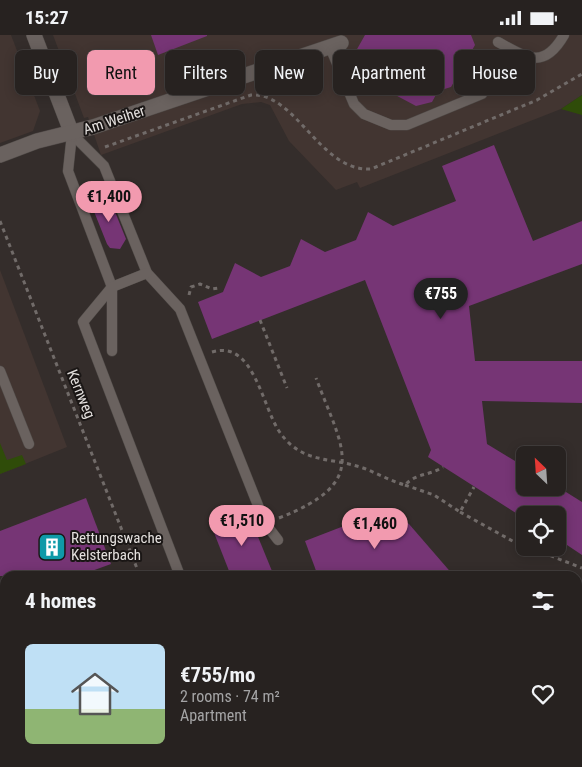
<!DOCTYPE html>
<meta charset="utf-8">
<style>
:root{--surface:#272220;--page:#2f2a29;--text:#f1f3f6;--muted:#a4a4a5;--line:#433f3e;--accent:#f29aaf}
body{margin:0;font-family:"Roboto Condensed",sans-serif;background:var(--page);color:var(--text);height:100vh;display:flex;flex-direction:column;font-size:19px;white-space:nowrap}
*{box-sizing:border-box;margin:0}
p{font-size:16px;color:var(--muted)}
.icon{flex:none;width:28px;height:28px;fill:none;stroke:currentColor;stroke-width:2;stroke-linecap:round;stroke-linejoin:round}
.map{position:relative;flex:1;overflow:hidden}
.sheet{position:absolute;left:0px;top:536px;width:582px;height:196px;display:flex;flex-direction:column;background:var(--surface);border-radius:15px 15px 0 0;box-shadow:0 2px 12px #0003,0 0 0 1px var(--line)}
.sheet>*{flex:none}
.banner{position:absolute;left:15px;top:15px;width:552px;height:45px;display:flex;gap:10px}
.needle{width:32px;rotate:335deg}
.tools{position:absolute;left:516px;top:411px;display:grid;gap:10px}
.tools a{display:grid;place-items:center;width:50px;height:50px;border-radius:8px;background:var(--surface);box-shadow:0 2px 12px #0003,0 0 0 1px var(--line);font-size:25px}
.price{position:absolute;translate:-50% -42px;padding:0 11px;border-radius:18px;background:var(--accent);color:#111;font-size:16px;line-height:32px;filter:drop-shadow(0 1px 2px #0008)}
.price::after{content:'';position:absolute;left:50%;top:30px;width:15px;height:11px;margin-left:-8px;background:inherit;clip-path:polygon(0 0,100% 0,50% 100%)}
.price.on{background:#222;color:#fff}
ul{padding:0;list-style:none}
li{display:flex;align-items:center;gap:15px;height:125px;padding:0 25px}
li span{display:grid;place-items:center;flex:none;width:140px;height:100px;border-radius:8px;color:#555}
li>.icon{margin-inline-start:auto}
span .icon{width:60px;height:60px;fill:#fffc;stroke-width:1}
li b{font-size:21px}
h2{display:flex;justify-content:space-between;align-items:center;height:60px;padding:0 25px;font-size:21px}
.pill{padding:0 18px;border-radius:8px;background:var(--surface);box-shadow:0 2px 12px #0003,0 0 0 1px var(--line);font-size:18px;line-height:45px}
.pill.on{background:var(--accent);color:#111}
.status{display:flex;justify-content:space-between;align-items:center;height:35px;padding:0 25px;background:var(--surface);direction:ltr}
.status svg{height:14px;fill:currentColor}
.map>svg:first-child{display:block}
.built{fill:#423531}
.green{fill:#2f4c09}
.building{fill:#763575}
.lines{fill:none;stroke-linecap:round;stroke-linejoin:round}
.lane-casing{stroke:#504b48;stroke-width:11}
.street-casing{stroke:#504b48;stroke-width:16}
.path{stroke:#716b69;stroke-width:3;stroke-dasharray:4 4;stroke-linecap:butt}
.lane{stroke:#6a625f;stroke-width:10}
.street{stroke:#6a625f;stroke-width:15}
.labels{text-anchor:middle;stroke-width:4;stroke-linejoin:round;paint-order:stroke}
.street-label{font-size:15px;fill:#e4e0de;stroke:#1a1615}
.poi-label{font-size:15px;fill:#e4e0de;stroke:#1a1615;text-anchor:start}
</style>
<div class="status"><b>15:27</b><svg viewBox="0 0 49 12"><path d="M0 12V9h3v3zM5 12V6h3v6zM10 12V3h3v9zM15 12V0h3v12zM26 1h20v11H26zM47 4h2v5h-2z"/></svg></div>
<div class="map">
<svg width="582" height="732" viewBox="0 0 582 732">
<rect width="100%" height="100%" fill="#342d2b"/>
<g class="built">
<path d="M0,0H11L40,76L33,96L0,108Z"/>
<path d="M53,0H582V60L561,74L360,153L357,147L336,155L289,106L270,70L261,67L242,69L101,120L88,82L84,83Z"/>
<path d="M0,235L67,412L0,439Z"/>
</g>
<g class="green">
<path d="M582,60V80L561,74Z"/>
<path d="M0,408L7,425L22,420L26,429L0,439Z"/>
<path d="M0,665L5,666V728H242L244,732H0Z"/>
</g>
<g class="building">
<path d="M151,0H207V1L158,20Z"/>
<path d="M365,0H471L475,10L451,52L438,56L432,67L416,71L356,39L352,23Z"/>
<path d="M494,110L533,206L582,186V229L469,271L475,326H582V368L482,366L487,409L525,432V452H558L582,467V520L558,504V480H519L428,422L431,415L365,245L212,304L198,267L223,257L235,228L261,242L290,231L301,204L325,217L356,205L368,177L393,191L456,166L442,131Z"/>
<path d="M109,162L126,204L120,214L110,213L107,209L91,169Z"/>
<path d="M86,463L111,529L78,541H0V496Z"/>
<path d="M388,474L409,489L454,541H318L305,506Z"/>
<path d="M247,475L274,541H231L211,490Z"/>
</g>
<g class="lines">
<g class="lane-casing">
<g id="lane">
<path d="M498,7C527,23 544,35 564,0"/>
<path d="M330,12L354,69L364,79L391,90H407L482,59L498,33L486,27"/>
<path d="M72,99L104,131L147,238L180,274L265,488L278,505"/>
<path d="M72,99L68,136L112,252V316"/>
<path d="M147,238L112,252L83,287L180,541"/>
<path d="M0,336L29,409"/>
<path d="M251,728L253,732"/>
</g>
</g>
<g class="street-casing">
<g id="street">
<path d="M34,0L72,99"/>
<path d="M0,120L37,106L93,92L341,8"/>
</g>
</g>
<g class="path">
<path d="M105,112L251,60C296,57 320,137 371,134L537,65L582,39"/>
<path d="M0,186L140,541"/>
<path d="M189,260L191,252L200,249L212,254L219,253"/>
<path d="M260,285L287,353"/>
<path d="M212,317C255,304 262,374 281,399C303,429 332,422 363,433C377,438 390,446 405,450C416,438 429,441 443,432"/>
<path d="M405,450L434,460L460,477L474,452"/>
<path d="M460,477L516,508L525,495"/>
<path d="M279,483C371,447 343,415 316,343"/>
<path d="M516,508L525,511"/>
<path d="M528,512L582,533"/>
<path d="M578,725L582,686"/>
<path d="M137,728V732"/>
<path d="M215,728L217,732"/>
<path d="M577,732V728"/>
</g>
<use href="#lane" class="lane"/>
<use href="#street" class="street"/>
</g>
<defs>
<g id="building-square" transform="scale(1.4375)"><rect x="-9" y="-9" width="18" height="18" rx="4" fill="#0f9aa8" stroke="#1a1615"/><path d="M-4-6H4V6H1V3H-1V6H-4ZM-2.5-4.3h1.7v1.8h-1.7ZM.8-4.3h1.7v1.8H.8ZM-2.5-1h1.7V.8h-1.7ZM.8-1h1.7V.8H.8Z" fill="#fff"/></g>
</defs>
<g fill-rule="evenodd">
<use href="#building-square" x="52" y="512"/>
</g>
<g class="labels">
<g class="street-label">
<text transform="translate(114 85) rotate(-18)" y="5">Am Weiher</text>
<text transform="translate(81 359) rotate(68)" y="5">Kernweg</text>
</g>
<g class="poi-label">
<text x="71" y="508">Rettungswache<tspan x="71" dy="17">Kelsterbach</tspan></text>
</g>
</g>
</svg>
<div class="tools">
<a><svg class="needle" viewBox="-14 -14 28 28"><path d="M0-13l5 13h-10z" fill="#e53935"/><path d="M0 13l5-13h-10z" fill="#a4a4a5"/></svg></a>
<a><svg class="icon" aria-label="locate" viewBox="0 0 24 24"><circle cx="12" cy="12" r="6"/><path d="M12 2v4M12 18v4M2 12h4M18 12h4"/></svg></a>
</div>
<b class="price" style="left:109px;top:188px">€1,400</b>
<b class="price on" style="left:441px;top:285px">€755</b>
<b class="price" style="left:242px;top:512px">€1,510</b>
<b class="price" style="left:375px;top:515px">€1,460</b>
<div class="banner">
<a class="pill">Buy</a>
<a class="pill on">Rent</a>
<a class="pill">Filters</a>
<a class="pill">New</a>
<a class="pill">Apartment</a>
<a class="pill">House</a>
</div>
<section class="sheet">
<h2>4 homes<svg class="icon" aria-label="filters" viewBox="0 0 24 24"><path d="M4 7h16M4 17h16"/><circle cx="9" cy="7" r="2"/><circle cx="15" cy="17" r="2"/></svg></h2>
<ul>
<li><span style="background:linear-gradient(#bfe0f5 65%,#8fb573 0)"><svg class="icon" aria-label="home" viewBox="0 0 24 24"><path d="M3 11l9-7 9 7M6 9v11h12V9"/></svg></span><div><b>€755/mo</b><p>2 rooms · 74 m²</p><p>Apartment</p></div><svg class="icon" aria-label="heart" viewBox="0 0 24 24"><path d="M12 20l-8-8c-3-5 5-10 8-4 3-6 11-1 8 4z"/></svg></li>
</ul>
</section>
</div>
